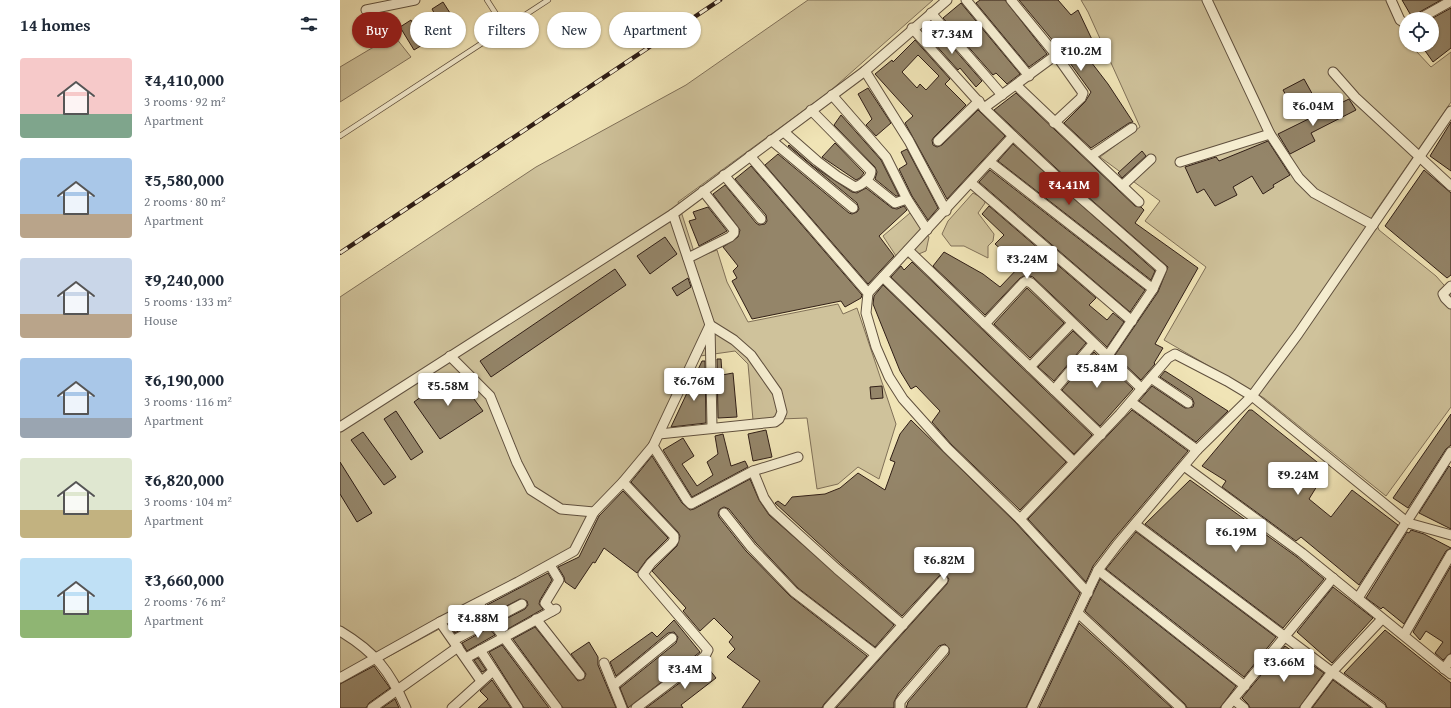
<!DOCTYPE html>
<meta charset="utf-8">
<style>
:root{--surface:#fff;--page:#f2f2f3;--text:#1f2937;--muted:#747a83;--accent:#8f2418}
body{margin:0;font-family:"Gentium Book Plus",serif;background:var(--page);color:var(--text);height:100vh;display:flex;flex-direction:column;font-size:15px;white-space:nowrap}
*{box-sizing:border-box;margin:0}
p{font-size:13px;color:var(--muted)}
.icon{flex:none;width:22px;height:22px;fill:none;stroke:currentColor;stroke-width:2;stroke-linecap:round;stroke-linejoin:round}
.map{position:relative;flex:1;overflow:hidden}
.drawer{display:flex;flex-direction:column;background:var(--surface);width:340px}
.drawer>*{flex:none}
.hud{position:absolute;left:12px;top:12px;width:380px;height:36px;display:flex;gap:8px}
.fabs{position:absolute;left:1059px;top:12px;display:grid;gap:8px}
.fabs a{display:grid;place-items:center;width:40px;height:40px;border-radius:50%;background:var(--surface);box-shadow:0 1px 3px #0004;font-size:20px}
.price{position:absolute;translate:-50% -34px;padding:0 9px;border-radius:4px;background:#fff;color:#222;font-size:13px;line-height:26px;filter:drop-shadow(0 1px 2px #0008)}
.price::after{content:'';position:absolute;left:50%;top:24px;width:12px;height:9px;margin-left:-6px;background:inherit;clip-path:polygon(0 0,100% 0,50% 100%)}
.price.on{background:var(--accent);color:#fff}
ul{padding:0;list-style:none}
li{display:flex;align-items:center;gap:12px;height:100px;padding:0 20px}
li span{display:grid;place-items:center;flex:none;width:112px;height:80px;border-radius:4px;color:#555}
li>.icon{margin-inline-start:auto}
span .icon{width:48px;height:48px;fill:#fffc;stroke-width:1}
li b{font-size:17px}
h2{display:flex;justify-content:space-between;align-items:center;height:48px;padding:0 20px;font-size:17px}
.pill{padding:0 14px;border-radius:18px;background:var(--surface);box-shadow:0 1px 3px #0004;font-size:14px;line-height:36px}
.pill.on{background:var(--accent);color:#fff}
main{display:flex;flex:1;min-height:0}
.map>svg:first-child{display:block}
.green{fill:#cfc29b;stroke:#807058}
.building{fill:#948569;stroke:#301e16;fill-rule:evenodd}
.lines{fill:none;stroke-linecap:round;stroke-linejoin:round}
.service-casing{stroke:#60503e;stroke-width:6}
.minor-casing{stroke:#60503e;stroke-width:11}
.service{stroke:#f5edd0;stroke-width:4.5}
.minor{stroke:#f5edd0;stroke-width:9}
.rail-casing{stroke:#301e16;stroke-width:4.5}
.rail{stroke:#f5edd0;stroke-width:3;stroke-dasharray:9;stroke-linecap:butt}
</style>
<main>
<section class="drawer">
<h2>14 homes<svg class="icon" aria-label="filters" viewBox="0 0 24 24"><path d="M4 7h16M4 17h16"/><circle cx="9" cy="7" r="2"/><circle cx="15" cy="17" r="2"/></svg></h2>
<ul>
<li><span style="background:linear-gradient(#f6c9c9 70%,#7fa58c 0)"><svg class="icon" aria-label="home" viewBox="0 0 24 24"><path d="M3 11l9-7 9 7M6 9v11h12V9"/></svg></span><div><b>₹4,410,000</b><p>3 rooms · 92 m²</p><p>Apartment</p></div></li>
<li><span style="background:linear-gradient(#a9c7e8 70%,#b9a48a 0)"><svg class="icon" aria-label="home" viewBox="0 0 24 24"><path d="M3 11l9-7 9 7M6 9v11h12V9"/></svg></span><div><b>₹5,580,000</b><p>2 rooms · 80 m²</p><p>Apartment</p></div></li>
<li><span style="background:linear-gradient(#c9d6e8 70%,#b9a48a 0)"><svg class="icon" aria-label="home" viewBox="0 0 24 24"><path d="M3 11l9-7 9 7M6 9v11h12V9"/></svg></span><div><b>₹9,240,000</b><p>5 rooms · 133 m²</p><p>House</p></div></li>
<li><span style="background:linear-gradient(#a9c7e8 75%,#9aa5b1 0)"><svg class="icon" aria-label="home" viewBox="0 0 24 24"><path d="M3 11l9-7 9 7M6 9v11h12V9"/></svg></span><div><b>₹6,190,000</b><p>3 rooms · 116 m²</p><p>Apartment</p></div></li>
<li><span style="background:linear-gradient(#dfe7d0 65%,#c2b280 0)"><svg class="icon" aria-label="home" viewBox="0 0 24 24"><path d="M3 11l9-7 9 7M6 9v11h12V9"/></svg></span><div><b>₹6,820,000</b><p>3 rooms · 104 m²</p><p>Apartment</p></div></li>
<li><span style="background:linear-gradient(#bfe0f5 65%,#8fb573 0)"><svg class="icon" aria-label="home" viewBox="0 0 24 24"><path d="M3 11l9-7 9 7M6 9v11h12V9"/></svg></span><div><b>₹3,660,000</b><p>2 rooms · 76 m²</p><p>Apartment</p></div></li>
</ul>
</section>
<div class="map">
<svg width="1111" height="708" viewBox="0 0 1111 708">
<rect width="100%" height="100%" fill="#f0e4b6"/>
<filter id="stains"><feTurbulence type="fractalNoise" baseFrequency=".005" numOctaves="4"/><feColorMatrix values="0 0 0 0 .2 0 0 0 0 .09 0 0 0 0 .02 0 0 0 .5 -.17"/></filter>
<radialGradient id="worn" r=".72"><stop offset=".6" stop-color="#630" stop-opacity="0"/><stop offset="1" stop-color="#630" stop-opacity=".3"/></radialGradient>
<g class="green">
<path d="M468,0H593L489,92L338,202L356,258L377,250L387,282L408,322L498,304L503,314L517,308L556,424L539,479L518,467L498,484L477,489L467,418L413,420L408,364L395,351L360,356L316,446L257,514L237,554L0,683V297L196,167L346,85Z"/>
<path d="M741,0H1054L1066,27V45H1073L1076,51L1091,67L1111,52V102L1033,215L1039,230L1096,276L1111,293V407L1046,496L924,398L824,340L866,267L805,221L820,201L760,157L800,127L748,12Z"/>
<path d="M56,38L71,57L0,102V67L32,48Z"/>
<path d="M633,193L644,199L645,203L638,213L654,234L653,241L648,246V258L624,246H611L602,234L608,221Z"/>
<path d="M570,213L589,237L586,251L569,258L556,256L543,236Z"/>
</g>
<g class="building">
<path d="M640,0H665L707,54L689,67L636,3Z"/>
<path d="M679,0H718L731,15L738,10L757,50L748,58L768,84L793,122L789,123L751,148L724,123L745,102L751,92L719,48Z"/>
<path d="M1062,0H1101L1076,14L1073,19Z"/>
<path d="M103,2L117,24L74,50L60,27L71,20L79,34L99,22L92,9Z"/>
<path d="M621,3L680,74L667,84L656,73L653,75L603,18Z"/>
<path d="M1111,8V48L1093,62L1081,45H1092L1091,19Z"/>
<path d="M594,26L642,81L636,87L620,68L618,70L585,33Z"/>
<path d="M575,40L610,79L605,84L626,105L594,137L592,140L593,145L597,147L602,145L638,110L665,136L607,199L565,123L573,116L535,74L552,60L553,62ZM578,55L599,76L586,90L580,84L577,88L562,72Z"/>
<path d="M964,79L974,97L953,108L943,90Z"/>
<path d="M528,88L551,123L536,136L526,125L532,119L518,94Z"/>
<path d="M676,93L795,206L801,207L804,210L795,223L858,268L815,344L823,348L814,363L815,364L801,380L775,355L818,292L828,267L731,182L654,110Z"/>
<path d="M1009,99L1016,110L971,133L975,141L950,154L938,134Z"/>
<path d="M501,115L541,160L559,196H556L535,179L537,172L535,167L494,125Z"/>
<path d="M1111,122V171L1090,156Z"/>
<path d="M928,141L950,175L933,185L934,187L923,194L912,176L893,187L897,195L875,206L864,189L857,193L845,167L876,157L879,161Z"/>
<path d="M495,143L524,173L520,178L516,180L482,157Z"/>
<path d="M673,144L815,271L811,280L658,161Z"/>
<path d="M449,145L473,166L512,192L517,193L526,188L552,208L557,209L564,206L567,210L539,236L554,256L528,284L425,165L438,154L509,213L512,214L517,212L519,209L517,203L448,146Z"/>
<path d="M567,149L598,208L588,220L572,196L559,169L567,164L561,152Z"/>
<path d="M802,151L806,156L782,178L778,173Z"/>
<path d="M411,166L522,295L521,298L505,307L501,301L412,319L392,281L397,278L393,271L398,266L383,247L398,237L400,230L373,194L385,185L416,223L419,225L425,224L427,221L426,215L395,179Z"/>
<path d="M650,170L805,290L790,312L639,182Z"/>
<path d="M1084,170L1111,193V275L1107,278L1045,226Z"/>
<path d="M649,206L756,298L749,305L767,320L773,313L784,322L767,347L693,277L686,275L680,278L645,315L593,266L604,252L643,274L660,287L680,266L655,244L664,235L642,214Z"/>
<path d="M368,207L387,231L359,246L349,221L356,219L353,212Z"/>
<path d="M325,237L337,254L310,274L297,256Z"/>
<path d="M572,262L752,435L734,454L551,277L561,266L564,270Z"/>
<path d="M275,269L286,285L151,377L140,361Z"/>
<path d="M348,278L351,287L337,296L332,288Z"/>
<path d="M543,285L726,462L680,510L611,444L592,422L600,411L576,386L571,389L560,371L533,304L534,296Z"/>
<path d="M687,288L724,323L690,358L654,324Z"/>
<path d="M733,331L746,343L714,381L698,367Z"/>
<path d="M754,352L793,389L760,426L722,390Z"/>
<path d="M377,359H381L382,375L393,373L397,417L378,418Z"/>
<path d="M362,361H365L366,423L331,427Z"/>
<path d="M825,371L888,411L856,442L799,401L812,386L845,408L853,407L854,403L852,398L820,377Z"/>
<path d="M116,375L143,411L100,439L74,402L89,391L91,394Z"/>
<path d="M542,386L543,398L531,399L530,387Z"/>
<path d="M792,410L848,451L772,541L753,566L746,582L688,519Z"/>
<path d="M909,410H912L987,470L969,499L991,517L1012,490L1058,525L1019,585L961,537L956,541L882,487L886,481L862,466Z"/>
<path d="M56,411L83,452L71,460L44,419Z"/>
<path d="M1111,414V445L1106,449L1068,508L1053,498Z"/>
<path d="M571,420L676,523L740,593L686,708H566L568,702L609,654V648L605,644L599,646L558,694L554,702V708H496L607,584L609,579L605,574L599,576L562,616L501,564L435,503L438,501L445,506L452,497L485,494L500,488L518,473L545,490L555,462L550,460L560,434Z"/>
<path d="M426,430L432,457L413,461L408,434Z"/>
<path d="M23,432L56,477L44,485L11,440Z"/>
<path d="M383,434L391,466L405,461L408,467L352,497L323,450L343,438L354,456L342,464L357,486L373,475L367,462L378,454L375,436Z"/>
<path d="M312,456L342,503L350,510L354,509L410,479L419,500L429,515L554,625L535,647L458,588L416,543L389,509L384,507L380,509L378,513L379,517L406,551L450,596L527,656L484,704L482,708H402L420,681L387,657L395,649L389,642L393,637L374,618L360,631L343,611L346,608L312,571L337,546L340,536L338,532L291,482Z"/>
<path d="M0,462L32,513L17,522L0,494Z"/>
<path d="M1109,466L1111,468V529L1079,513Z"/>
<path d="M850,480L957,557L984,579L943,628L805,524Z"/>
<path d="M283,491L328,538L307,559L297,573L264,548L255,563L253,562L235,589L225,582L224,577L218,567L239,557L259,516Z"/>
<path d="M1071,530L1084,534L1111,548L1106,551L1064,624L1043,607L1041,609L1026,598L1067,532L1069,533Z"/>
<path d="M796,532L936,637L904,677L766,569Z"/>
<path d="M1111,566V653L1103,660L1095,653L1103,642L1086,631L1080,640L1073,632Z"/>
<path d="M208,573L212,580L200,600L199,604L203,609L166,630L160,622L185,609L188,605L187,601L180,599L153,613L147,605Z"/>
<path d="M760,579L896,686L880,708H847L845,704L745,611Z"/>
<path d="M993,587L1033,618L992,663L957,632Z"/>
<path d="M137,612L142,618L115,633L110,626Z"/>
<path d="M334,620L360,652L288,708L280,688L336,643L338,637L334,632L328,633L276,676L270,662L312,632L317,637Z"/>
<path d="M739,623L832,708H699Z"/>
<path d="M195,627L238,681L244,679L246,674L231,654L249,642L258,657V665L276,708H223L173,639Z"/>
<path d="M149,628L155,635L127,651L122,643Z"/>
<path d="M1045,630L1111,683V708H1047L1045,703L1004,673Z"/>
<path d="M162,645L209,708H184L149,652Z"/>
<path d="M945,646L984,673L959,708H910L908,704L902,698Z"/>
<path d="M138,658L146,670L142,672L134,660Z"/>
<path d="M365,664L376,678L341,705L343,708H306Z"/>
<path d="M34,666L50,688L29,703L26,708H0V684Z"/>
<path d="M152,680L171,708H138L148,699L140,691Z"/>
<path d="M993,680L1031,708H972Z"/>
<path d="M55,699L59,708H42Z"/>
</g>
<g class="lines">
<g class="service-casing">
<g id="service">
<path d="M147,0L165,28"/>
<path d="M0,136L208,0"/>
</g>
</g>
<g class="minor-casing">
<g id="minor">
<path d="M626,0L689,76"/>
<path d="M671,0L716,55L743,93L741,98L714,123"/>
<path d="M867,0L930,134L959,178L974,193L1033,225"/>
<path d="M1051,0L1060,20L1066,24"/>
<path d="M26,10L75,0"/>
<path d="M591,13L662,95"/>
<path d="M1079,19L1111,1"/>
<path d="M572,28L646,110L673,136L727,186L822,269L813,289L767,357"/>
<path d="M525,71L569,141L606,211"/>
<path d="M993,72L1015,97L1111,186"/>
<path d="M676,85L799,202"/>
<path d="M492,95L546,157L567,199L587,230"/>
<path d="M644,108L716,55"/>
<path d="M444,132L477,161L497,176L515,187C522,185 531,178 531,171L471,110"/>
<path d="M431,140L513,208"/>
<path d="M598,141L639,101"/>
<path d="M410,156L528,293L526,313L536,347L549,377L563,399L607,448L680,519L748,593"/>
<path d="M751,156L792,128"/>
<path d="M650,162L813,289"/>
<path d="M840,162L930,134"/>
<path d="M384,175L421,219"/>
<path d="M526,180L555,203L567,199"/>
<path d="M631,183L792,321"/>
<path d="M782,186L811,159"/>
<path d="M333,214L370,325L372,427"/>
<path d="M568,250L761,435"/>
<path d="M348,258L390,237L394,233V230L363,191"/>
<path d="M543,277L734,462"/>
<path d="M1111,286L1103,294L1105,298L1111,304"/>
<path d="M528,293L673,136"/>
<path d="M645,324L683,283L686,281L691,283L802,389"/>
<path d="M110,356L150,396L177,463L191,490L221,509L254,512L283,482L313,446L370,325"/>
<path d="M690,367L732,323"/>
<path d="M811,378L848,403"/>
<path d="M714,390L753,344"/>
<path d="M791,402L857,450"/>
<path d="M0,427L333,214L525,71L607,0"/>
<path d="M319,434L435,422L439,419L442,412L437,392L411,355L394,340L370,325"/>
<path d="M313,446L347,500L351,504L413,471L458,457"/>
<path d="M844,466L962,553L1111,674"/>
<path d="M413,471L424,498L433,511L497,569L563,625"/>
<path d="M283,482L334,536V540L332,543L311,563L303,574L368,650L365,656L296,708"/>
<path d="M384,513L411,547L454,592L535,654"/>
<path d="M680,519L780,414L828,358L835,354L887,381L912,396L1068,523L1111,535"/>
<path d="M795,524L992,672L965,708"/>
<path d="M210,565L219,580L205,603L212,611"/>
<path d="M758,570L905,686"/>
<path d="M1018,598L1111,452"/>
<path d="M138,603L217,708"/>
<path d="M739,614L841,708"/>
<path d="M196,619L240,675"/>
<path d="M100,622L141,681"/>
<path d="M0,631C35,652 50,671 66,708"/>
<path d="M1064,635L1111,554"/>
<path d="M114,640L182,604"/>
<path d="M140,650L178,708"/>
<path d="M126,658L216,609"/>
<path d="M264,663L282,708"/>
<path d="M1104,669L1111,659"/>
<path d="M0,678L100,622L178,582L234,551L254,512"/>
<path d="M274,685L332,638"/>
<path d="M894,700L904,708"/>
<path d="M32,708L118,647"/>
<path d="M112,708L153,671"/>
<path d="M488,708L603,580"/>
<path d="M560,708V702L563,698L604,650"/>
<path d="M692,708L758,570L777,545L857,450L912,396L958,334L1111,111"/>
<path d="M886,708L993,578"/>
<path d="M1041,708L992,672L1042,619"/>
</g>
</g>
<use href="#service" class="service"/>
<use href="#minor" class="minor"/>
<g class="rail-casing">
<path id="rail" d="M0,253L380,0"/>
</g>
<use href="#rail" class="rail"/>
</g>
<rect width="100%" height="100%" filter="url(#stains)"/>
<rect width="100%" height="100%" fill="url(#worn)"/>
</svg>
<div class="fabs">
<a><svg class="icon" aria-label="locate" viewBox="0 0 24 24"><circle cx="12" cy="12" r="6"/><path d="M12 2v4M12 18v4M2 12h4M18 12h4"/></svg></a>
</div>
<b class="price" style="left:612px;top:55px">₹7.34M</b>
<b class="price" style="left:741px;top:72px">₹10.2M</b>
<b class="price" style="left:973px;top:127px">₹6.04M</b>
<b class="price on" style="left:729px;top:206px">₹4.41M</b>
<b class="price" style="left:687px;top:280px">₹3.24M</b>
<b class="price" style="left:757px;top:389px">₹5.84M</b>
<b class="price" style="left:354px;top:402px">₹6.76M</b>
<b class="price" style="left:108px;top:407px">₹5.58M</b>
<b class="price" style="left:958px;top:496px">₹9.24M</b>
<b class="price" style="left:896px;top:553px">₹6.19M</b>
<b class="price" style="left:604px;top:581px">₹6.82M</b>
<b class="price" style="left:138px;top:639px">₹4.88M</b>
<b class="price" style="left:944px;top:683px">₹3.66M</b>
<b class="price" style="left:345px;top:690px">₹3.4M</b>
<div class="hud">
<a class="pill on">Buy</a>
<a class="pill">Rent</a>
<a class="pill">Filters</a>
<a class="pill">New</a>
<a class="pill">Apartment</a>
</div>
</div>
</main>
